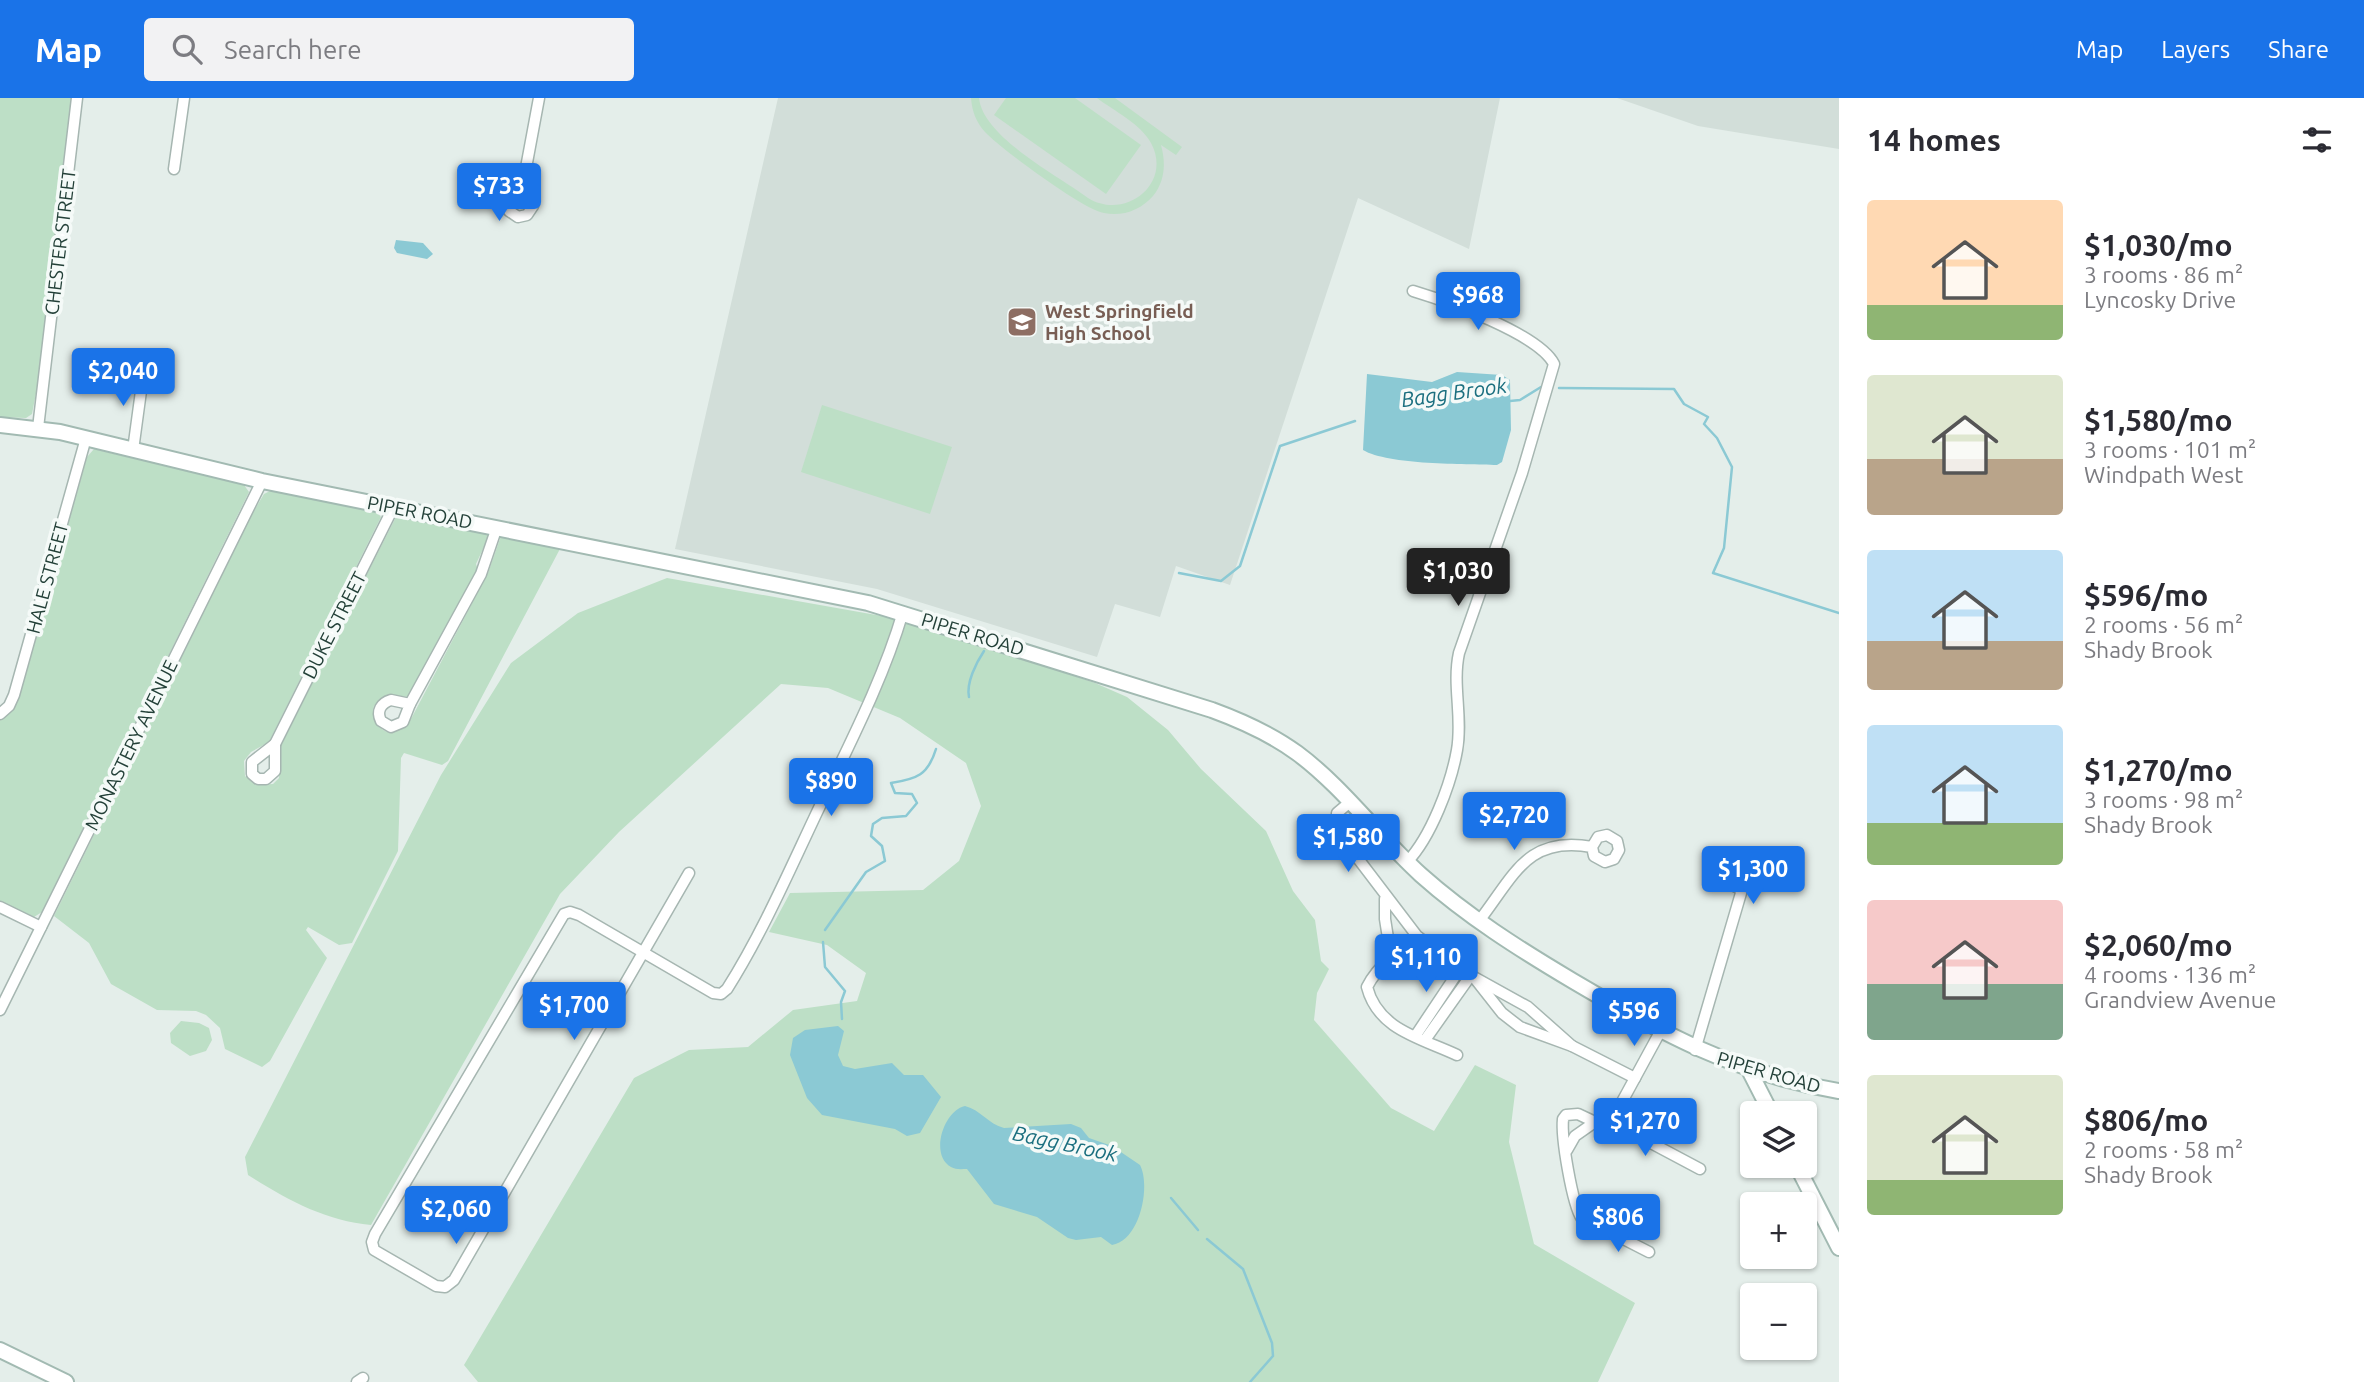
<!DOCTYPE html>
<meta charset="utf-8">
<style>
:root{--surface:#fff;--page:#f2f2f3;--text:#2b2b33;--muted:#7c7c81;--accent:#1a73e8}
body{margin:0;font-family:Ubuntu,sans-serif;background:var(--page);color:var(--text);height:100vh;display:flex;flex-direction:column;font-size:26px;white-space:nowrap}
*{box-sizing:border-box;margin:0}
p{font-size:23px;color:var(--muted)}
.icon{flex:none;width:38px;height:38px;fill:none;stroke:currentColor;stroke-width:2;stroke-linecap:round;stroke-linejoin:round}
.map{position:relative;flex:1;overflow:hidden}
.side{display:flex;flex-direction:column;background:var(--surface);width:525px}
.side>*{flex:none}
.fabs{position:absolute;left:1740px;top:1003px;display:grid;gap:14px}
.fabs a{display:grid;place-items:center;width:77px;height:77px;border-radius:7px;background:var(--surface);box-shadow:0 2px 5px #0004;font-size:35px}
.price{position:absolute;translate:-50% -60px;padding:0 16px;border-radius:7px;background:var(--accent);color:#fff;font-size:23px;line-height:46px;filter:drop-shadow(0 2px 4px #0008)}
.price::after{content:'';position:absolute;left:50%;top:42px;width:21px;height:16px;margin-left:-10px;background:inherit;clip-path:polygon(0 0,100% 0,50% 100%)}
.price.on{background:#222;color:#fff}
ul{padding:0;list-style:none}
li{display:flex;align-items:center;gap:21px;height:175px;padding:0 28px}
li span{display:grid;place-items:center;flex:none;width:196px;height:140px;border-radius:7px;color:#555}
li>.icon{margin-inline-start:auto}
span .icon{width:84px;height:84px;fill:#fffc;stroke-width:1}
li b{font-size:30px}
h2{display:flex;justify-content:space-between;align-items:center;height:84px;padding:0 28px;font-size:30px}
header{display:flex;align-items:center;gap:42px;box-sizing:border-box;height:98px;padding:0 35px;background:var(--accent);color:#fff}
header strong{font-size:33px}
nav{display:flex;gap:38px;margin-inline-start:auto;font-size:24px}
.search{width:490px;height:63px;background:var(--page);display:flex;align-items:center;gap:18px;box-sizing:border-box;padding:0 24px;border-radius:7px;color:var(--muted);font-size:26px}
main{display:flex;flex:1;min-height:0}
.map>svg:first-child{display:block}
.built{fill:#d2ded9}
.green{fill:#bddfc6}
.water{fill:#8bc9d4}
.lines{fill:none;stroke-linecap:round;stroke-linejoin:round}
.stream{stroke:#8bc9d4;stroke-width:2.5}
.street-casing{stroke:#a6b6b1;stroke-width:13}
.secondary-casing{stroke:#a2bab2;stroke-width:18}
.street{stroke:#fff;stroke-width:10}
.secondary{stroke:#fff;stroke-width:14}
.labels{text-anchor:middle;stroke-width:7;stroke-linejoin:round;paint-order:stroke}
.street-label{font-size:19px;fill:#234038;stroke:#f5faf8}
.education-label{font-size:19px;font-weight:bold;fill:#785e54;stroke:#f5faf8;text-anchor:start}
.water-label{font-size:21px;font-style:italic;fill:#1b6f7f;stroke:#f5faf8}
</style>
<header>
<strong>Map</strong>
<div class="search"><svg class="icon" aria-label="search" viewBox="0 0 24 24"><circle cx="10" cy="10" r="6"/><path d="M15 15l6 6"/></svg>Search here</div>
<nav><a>Map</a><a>Layers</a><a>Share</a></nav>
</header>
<main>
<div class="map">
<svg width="1839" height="1284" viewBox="0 0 1839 1284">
<rect width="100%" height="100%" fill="#e4eeea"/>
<g class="built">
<path d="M778,0H1500L1469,151L1358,100L1230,487L1176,468L1160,519L1115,506L1097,559L877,491L675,451Z"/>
<path d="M1617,0H1839V51L1698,28Z"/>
</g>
<g class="green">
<path d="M0,0H73L40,275L32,316L26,320L0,319Z"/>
<path d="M971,0H979C983,39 1057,77 1088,100C1125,123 1173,86 1151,45C1141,26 1114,13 1097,0H1115L1182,49L1176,57L1161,47C1166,65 1165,83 1153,98C1141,112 1122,119 1104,115C1084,112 1001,51 985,34C976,24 972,13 971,0Z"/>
<path d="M1006,0H1075L1141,47L1106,96L994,17Z"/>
<path d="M822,307L952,349L930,416L801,374Z"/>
<path d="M94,351L244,387L249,394L42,814L34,819L0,803V622L11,613L20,597L87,359Z"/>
<path d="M272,392L375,412L381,419L269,644L251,654L244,663L245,678L256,687L273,686L279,680L281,645L397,417L487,434L489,438L476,466L478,472L409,599L386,597L374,608C371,621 377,631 390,635L404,630L412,619L488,475L501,438L561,449L448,663L442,667L404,655L401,660L398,753L352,845L339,847L308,829L306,832L327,860L270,963L262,969L225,951L220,930L206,917L196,913L157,912L111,886L89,845L54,818L252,416L264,396Z"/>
<path d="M667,480L910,523L1095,585L1127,599L1168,632L1201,671L1266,733L1293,793L1315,822L1321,863L1329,871L1317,895L1314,922L1391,1010L1434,1033L1475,967L1516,987L1509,1044L1534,1146L1635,1205L1598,1284H478L464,1267L634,980L689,952L748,949L793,912L857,903L866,875L827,847L769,834L790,795L923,792L959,763L981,708L966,665L900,620L828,590L781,586L619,734L560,796L371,1127C325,1123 286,1101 248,1077L245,1059L441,677L511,565L578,515Z"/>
<path d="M181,923L199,925L209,930L212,942L206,953L190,958L171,945L170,935Z"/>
</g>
<g class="water">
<path d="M396,142L423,145L433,156L427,161L397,155L394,150Z"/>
<path d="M1457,274L1502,277L1510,282L1511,332L1502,364L1497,367C1466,366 1388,367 1363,352L1367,276L1432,284Z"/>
<path d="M838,928L844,933L838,957L843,968L855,971L892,965L904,977H923L941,999L920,1035L907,1038L895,1031L822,1017L807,1000L790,957L793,940L805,932Z"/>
<path d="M965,1008C981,1012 988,1026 1004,1030L1071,1026L1081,1030L1089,1040L1112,1048L1140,1067C1151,1088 1140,1143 1112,1147L1101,1139L1076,1142L1068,1140L1037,1119L994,1106L967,1071C962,1071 956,1072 951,1069C929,1057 944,1012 965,1008Z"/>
</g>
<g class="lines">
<g class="stream">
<path d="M1559,290L1674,291L1684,306L1708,319L1704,326L1717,340L1732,369L1724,450L1713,475L1839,515"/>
<path d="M1510,303L1520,302L1541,289"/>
<path d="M1179,475L1221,483L1240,468L1280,348L1355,323"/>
<path d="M969,599C966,585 976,565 984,553"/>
<path d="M825,832L866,774L885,763L882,748L871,738L873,726L882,720L906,718L917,705L912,696L895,695L891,685C917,681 928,677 936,651"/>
<path d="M823,844L825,869L845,893L841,904L842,921"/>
<path d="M1171,1100L1198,1132"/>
<path d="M1207,1141L1243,1171L1272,1245L1273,1258L1250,1284"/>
</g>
<g class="street-casing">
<g id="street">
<path d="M174,71L184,0"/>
<path d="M523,86L533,108L527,117L518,119L509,113L507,104Z"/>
<path d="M523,86L539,0"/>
<path d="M38,330L77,0"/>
<path d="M133,352L144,271"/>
<path d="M391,602L410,606L403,624L391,629L381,623C376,613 381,605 391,602Z"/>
<path d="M410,606L481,476L497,429"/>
<path d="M0,616L9,608L14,597L86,340"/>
<path d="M275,646L394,408"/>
<path d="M275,646V673L266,681H258L252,676V664Z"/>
<path d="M1350,704L1337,715V733L1417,838L1461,872L1528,909L1572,948"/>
<path d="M1407,764C1431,739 1451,686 1457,652C1463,620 1452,587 1459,555L1522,375L1554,266C1539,236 1446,203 1413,193"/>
<path d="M689,775L454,1182L445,1189L436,1188L374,1152L372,1144L375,1136L564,816L570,814L579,817L713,895L721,896L727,891C763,834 790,771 819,710C849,647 883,582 903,514"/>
<path d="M1385,801V821L1391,859"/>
<path d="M0,809L41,829"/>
<path d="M1479,823C1514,778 1527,737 1592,749L1594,758L1605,764L1614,761L1619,752L1617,743L1607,737L1598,739L1592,749"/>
<path d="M1419,840C1399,852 1378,867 1367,889C1378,932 1421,940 1457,957"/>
<path d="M1476,882L1502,915L1520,929L1572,948L1635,980"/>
<path d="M0,912L262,383"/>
<path d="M1416,937L1460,871"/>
<path d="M1425,942L1471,877"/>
<path d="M1695,952L1746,778L1742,766L1727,765L1721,772L1722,782L1742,792"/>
<path d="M1606,1021L1700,1071"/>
<path d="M1567,1052L1575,1038L1595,1024"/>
<path d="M1577,1106L1602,1130C1595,1128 1586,1127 1582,1121C1572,1106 1561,1039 1563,1021L1566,1017L1578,1016L1595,1024L1617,1013L1660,934"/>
<path d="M1602,1130L1649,1154"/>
<path d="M357,1284L363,1280"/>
</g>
</g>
<g class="secondary-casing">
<g id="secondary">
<path d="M0,327L60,334L262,383L868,505L1212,612C1242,623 1271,636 1297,655C1343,689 1378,738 1421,777C1467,818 1519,851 1573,883C1661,935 1736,976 1839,993"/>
<path d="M1749,972L1771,1015"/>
<path d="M1797,1068L1839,1150"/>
<path d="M0,1252L66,1284"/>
</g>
</g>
<use href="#street" class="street"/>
<use href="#secondary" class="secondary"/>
</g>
<defs>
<g id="school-square" transform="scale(1.575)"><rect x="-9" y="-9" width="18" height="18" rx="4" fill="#8d6e63" stroke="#f5faf8"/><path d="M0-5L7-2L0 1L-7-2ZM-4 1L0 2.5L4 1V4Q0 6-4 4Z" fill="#fff"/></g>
</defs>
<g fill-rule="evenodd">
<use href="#school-square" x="1022" y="224"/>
</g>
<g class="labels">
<g class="street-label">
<text transform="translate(60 144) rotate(-83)" y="7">CHESTER STREET</text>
<text transform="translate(420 414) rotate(11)" y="7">PIPER ROAD</text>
<text transform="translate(47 480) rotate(-75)" y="7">HALE STREET</text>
<text transform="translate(334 527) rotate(-63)" y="7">DUKE STREET</text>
<text transform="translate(973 536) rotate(17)" y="7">PIPER ROAD</text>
<text transform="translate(131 647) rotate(-64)" y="7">MONASTERY AVENUE</text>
<text transform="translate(1769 974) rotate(16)" y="7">PIPER ROAD</text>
</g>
<g class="education-label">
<text x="1045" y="220">West Springfield<tspan x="1045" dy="22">High School</tspan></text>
</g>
<g class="water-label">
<text transform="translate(1454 295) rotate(-8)" y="7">Bagg Brook</text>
<text transform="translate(1065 1046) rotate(12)" y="7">Bagg Brook</text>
</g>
</g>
</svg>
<div class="fabs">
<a><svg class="icon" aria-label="layers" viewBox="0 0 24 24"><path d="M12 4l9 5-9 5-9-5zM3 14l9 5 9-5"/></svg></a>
<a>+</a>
<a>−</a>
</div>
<b class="price" style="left:499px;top:125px">$733</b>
<b class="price" style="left:1478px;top:234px">$968</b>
<b class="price" style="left:123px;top:310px">$2,040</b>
<b class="price on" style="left:1458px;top:510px">$1,030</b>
<b class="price" style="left:831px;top:720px">$890</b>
<b class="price" style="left:1514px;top:754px">$2,720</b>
<b class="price" style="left:1348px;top:776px">$1,580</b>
<b class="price" style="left:1753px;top:808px">$1,300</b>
<b class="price" style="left:1426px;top:896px">$1,110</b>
<b class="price" style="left:574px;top:944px">$1,700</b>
<b class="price" style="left:1634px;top:950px">$596</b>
<b class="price" style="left:1645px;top:1060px">$1,270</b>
<b class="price" style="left:456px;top:1148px">$2,060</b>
<b class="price" style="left:1618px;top:1156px">$806</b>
</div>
<section class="side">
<h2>14 homes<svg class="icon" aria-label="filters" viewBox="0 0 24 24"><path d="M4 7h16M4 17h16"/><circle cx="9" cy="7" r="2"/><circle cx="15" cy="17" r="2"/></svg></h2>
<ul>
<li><span style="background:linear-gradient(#ffd9b3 75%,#8fb573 0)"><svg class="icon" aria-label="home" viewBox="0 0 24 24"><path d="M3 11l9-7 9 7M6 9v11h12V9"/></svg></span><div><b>$1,030/mo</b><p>3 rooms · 86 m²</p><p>Lyncosky Drive</p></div></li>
<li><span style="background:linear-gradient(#dfe7d0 60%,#b9a48a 0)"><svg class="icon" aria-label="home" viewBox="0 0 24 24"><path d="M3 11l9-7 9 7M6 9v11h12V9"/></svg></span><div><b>$1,580/mo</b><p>3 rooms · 101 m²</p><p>Windpath West</p></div></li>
<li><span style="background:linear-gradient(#bfe0f5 65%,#b9a48a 0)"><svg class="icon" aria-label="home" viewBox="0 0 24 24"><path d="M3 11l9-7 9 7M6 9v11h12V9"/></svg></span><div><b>$596/mo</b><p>2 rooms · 56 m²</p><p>Shady Brook</p></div></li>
<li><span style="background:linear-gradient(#bfe0f5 70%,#8fb573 0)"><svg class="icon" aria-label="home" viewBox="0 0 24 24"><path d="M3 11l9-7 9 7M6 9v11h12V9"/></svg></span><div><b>$1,270/mo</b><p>3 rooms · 98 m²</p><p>Shady Brook</p></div></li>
<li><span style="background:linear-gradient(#f6c9c9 60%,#7fa58c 0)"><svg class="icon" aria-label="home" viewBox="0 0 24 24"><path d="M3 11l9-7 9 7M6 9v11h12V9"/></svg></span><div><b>$2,060/mo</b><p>4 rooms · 136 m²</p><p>Grandview Avenue</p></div></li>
<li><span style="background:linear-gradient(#dfe7d0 75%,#8fb573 0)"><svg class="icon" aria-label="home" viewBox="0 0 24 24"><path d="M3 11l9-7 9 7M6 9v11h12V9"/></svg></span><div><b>$806/mo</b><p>2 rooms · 58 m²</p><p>Shady Brook</p></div></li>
</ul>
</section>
</main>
